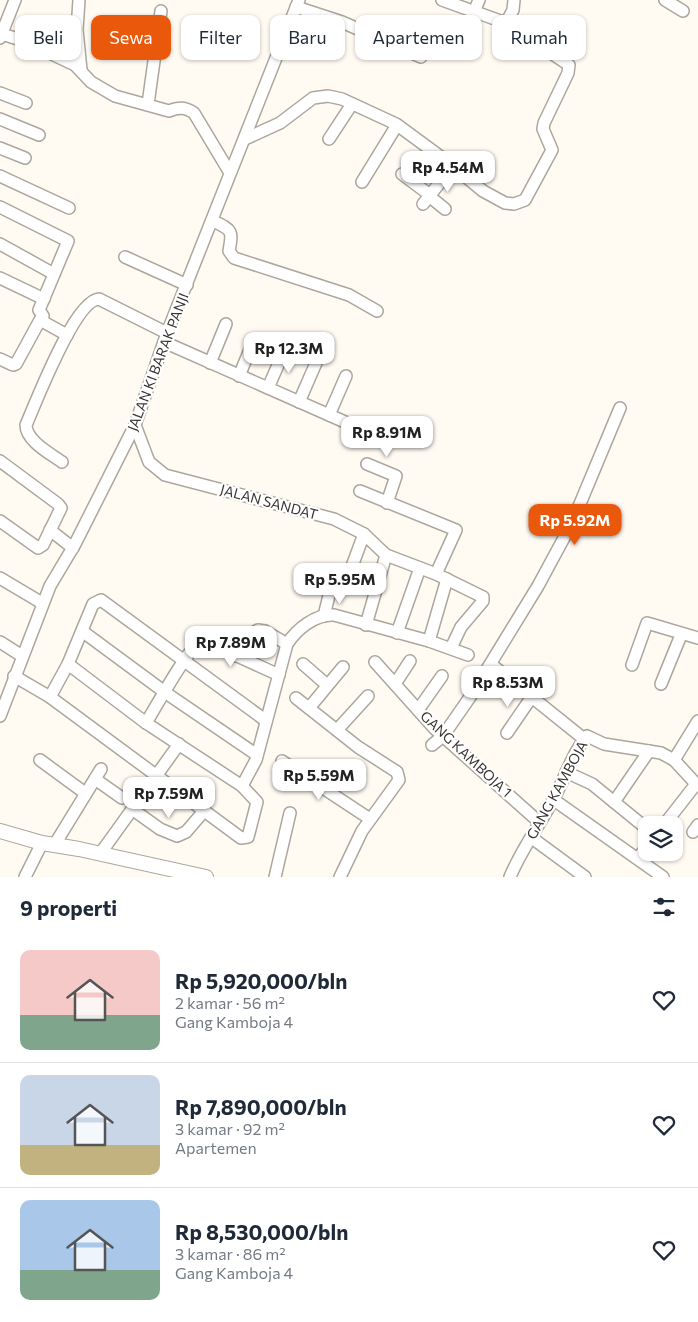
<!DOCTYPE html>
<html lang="id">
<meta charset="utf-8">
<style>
:root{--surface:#fff;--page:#f2f2f3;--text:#1f2937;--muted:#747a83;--line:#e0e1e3;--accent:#ea580c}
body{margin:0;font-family:Commissioner,sans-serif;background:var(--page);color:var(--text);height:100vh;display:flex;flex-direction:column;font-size:19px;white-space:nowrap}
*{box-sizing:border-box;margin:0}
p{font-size:16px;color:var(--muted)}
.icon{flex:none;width:28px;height:28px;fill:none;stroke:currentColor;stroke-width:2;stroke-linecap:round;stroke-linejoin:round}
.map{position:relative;height:877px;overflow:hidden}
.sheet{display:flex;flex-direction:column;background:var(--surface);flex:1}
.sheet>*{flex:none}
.guide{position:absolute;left:15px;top:15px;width:669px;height:45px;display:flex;gap:10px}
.buttons{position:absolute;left:638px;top:816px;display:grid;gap:10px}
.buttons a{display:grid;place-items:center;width:45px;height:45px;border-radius:10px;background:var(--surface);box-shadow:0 1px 4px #0004;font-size:25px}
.price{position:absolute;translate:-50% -42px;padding:0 11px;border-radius:10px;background:#fff;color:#222;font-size:16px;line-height:32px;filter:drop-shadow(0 1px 2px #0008)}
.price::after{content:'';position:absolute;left:50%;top:30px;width:15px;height:11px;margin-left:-8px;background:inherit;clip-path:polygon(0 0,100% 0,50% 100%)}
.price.on{background:var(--accent);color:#fff}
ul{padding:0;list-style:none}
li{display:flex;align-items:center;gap:15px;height:125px;padding:0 20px}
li+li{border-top:1px solid var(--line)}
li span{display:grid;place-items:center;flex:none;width:140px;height:100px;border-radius:10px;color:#555}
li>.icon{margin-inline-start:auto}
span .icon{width:60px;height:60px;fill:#fffc;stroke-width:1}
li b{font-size:21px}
h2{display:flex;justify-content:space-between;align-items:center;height:60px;padding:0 20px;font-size:21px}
.tag{padding:0 18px;border-radius:10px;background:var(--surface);box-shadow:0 1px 4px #0004;font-size:18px;line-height:45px}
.tag.on{background:var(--accent);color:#fff}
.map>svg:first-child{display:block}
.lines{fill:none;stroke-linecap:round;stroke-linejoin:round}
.minor-casing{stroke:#aca79e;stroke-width:14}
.major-casing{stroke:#aca79e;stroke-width:16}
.minor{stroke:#fff;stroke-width:11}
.major{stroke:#fff;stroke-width:14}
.labels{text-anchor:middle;stroke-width:4.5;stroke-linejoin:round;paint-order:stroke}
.street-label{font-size:14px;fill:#383632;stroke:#fff}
</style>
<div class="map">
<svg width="698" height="877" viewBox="0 0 698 877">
<rect width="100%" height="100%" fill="#fffbf3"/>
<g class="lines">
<g class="minor-casing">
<g id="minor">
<path d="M79,0L77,30L81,70"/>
<path d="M665,0L683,11"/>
<path d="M296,7L342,22L421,57"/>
<path d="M474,12L479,0"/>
<path d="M506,23L513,10L514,0"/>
<path d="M2,34L24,41L75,65L91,82L115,96L169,111C179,107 185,107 194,113L230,173"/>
<path d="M0,38L15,0"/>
<path d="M0,93L26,103"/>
<path d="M148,104L161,11"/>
<path d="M0,119L39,135"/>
<path d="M245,139L280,123L313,98L328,96L342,99L396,124L449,163L483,191L505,203L514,204L525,200L552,150L543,129L544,123L568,73L569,65L506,23L442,0"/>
<path d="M329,139L352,104"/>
<path d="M0,148L25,158"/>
<path d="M402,174L430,195"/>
<path d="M0,176L69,208"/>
<path d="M362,182L397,125"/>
<path d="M429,196L445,209"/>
<path d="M423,204L453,166"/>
<path d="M0,207L68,241L39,310L43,316L41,321"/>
<path d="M213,221C232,230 233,230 229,251L234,258L349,295L377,311"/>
<path d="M0,244L54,274"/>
<path d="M125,257L187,285"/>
<path d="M0,278L44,299"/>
<path d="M164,342L345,422"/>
<path d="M0,359L13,365L16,364L40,320L67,335"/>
<path d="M210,363L226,324"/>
<path d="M239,376L254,340"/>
<path d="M268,388L285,349"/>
<path d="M299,402L319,356"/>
<path d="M329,415L346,376"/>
<path d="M135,425L149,462L165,475L334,519L364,534L386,555L436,574L483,597V601L461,627L451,648"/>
<path d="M0,461L58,504L61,508L43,545L38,548L0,521"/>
<path d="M62,462C51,454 26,441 26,425C36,402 75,300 99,299L167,333"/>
<path d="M367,464L396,476L387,503"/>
<path d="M360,491L456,530L436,574"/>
<path d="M50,530L73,548"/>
<path d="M348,577L364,534"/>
<path d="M0,578L42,603"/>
<path d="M324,616L331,587"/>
<path d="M366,625L386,555"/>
<path d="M82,631L166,693L257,755"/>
<path d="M397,633L420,568"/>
<path d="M429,641L447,579"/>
<path d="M0,642L22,656"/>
<path d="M236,656L247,636L258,630L265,631L287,644"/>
<path d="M375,662L435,729L539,822"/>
<path d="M303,664L327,685"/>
<path d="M492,665L584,739"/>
<path d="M632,665L647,623L698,638"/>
<path d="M14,676L50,697L241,838L248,837L257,802L242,786L146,723L68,664"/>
<path d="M395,684L410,661"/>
<path d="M661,684L681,635"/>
<path d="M50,697L68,664L93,604L101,600L265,720"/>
<path d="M296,698L358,747L397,772L399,780L362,831L340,877"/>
<path d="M309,708L343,667"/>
<path d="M418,710L442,676"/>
<path d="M0,716L50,586L75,544L135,425L167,333L299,0"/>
<path d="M146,723C156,707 189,646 202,640L279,675"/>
<path d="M337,730L368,696"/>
<path d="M507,733L531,698"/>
<path d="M432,745L443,736L470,697L538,586L572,523L620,408"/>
<path d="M40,760L85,793"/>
<path d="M674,760L698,721"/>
<path d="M282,761L370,819"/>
<path d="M566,772L592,784L646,828"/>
<path d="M95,779L122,798"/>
<path d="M242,786L256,760L287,644C297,629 315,614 334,615L429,641L468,655"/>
<path d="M554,800L663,877"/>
<path d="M614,802L649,751"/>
<path d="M132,809L160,829L177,836L186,832L204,811"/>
<path d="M664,825L696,784"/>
<path d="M693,832L698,825"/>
<path d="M532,838L585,877"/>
<path d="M55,844L101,769"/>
<path d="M100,854L179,744"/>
<path d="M638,858L646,848"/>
<path d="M25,877L42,843"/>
<path d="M275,877L290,813"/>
<path d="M510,877C521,850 539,826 553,800C565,779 571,755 587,736L604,744L661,753L674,760L698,786"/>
</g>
</g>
<g class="major-casing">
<path id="major" d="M0,831L42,843L79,849L206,877"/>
</g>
<use href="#minor" class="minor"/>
<use href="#major" class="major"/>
</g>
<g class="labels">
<g class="street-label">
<text transform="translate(158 362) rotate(-69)" y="5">JALAN KI BARAK PANJI</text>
<text transform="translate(269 502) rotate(15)" y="5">JALAN SANDAT</text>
<text transform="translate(466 754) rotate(43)" y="5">GANG KAMBOJA 1</text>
<text transform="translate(557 790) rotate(-61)" y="5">GANG KAMBOJA</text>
</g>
</g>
</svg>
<div class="buttons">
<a><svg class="icon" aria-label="layers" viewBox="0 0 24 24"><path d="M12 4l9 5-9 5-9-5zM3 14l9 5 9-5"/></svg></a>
</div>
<b class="price" style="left:448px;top:193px">Rp 4.54M</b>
<b class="price" style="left:289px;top:374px">Rp 12.3M</b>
<b class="price" style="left:387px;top:458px">Rp 8.91M</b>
<b class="price on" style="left:575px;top:546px">Rp 5.92M</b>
<b class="price" style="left:340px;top:605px">Rp 5.95M</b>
<b class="price" style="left:231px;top:668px">Rp 7.89M</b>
<b class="price" style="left:508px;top:708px">Rp 8.53M</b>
<b class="price" style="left:319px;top:801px">Rp 5.59M</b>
<b class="price" style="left:169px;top:819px">Rp 7.59M</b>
<div class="guide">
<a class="tag">Beli</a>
<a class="tag on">Sewa</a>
<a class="tag">Filter</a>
<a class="tag">Baru</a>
<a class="tag">Apartemen</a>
<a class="tag">Rumah</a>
</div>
</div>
<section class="sheet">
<h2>9 properti<svg class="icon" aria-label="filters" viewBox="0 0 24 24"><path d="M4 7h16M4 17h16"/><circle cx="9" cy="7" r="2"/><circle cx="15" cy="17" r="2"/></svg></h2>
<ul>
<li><span style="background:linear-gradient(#f6c9c9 65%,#7fa58c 0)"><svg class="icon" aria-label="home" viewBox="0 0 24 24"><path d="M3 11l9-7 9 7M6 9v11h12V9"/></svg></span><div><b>Rp 5,920,000/bln</b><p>2 kamar · 56 m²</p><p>Gang Kamboja 4</p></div><svg class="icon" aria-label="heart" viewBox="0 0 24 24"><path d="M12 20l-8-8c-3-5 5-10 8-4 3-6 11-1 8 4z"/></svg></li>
<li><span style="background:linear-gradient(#c9d6e8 70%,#c2b280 0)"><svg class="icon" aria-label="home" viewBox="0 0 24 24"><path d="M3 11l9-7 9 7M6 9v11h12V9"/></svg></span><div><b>Rp 7,890,000/bln</b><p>3 kamar · 92 m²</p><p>Apartemen</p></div><svg class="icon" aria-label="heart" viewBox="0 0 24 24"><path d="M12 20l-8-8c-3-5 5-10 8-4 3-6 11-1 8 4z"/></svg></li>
<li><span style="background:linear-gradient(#a9c7e8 70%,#7fa58c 0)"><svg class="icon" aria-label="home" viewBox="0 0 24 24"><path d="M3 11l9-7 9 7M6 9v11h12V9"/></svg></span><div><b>Rp 8,530,000/bln</b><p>3 kamar · 86 m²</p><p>Gang Kamboja 4</p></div><svg class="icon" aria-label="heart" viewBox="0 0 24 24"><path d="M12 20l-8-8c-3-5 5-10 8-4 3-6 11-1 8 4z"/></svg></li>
</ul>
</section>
